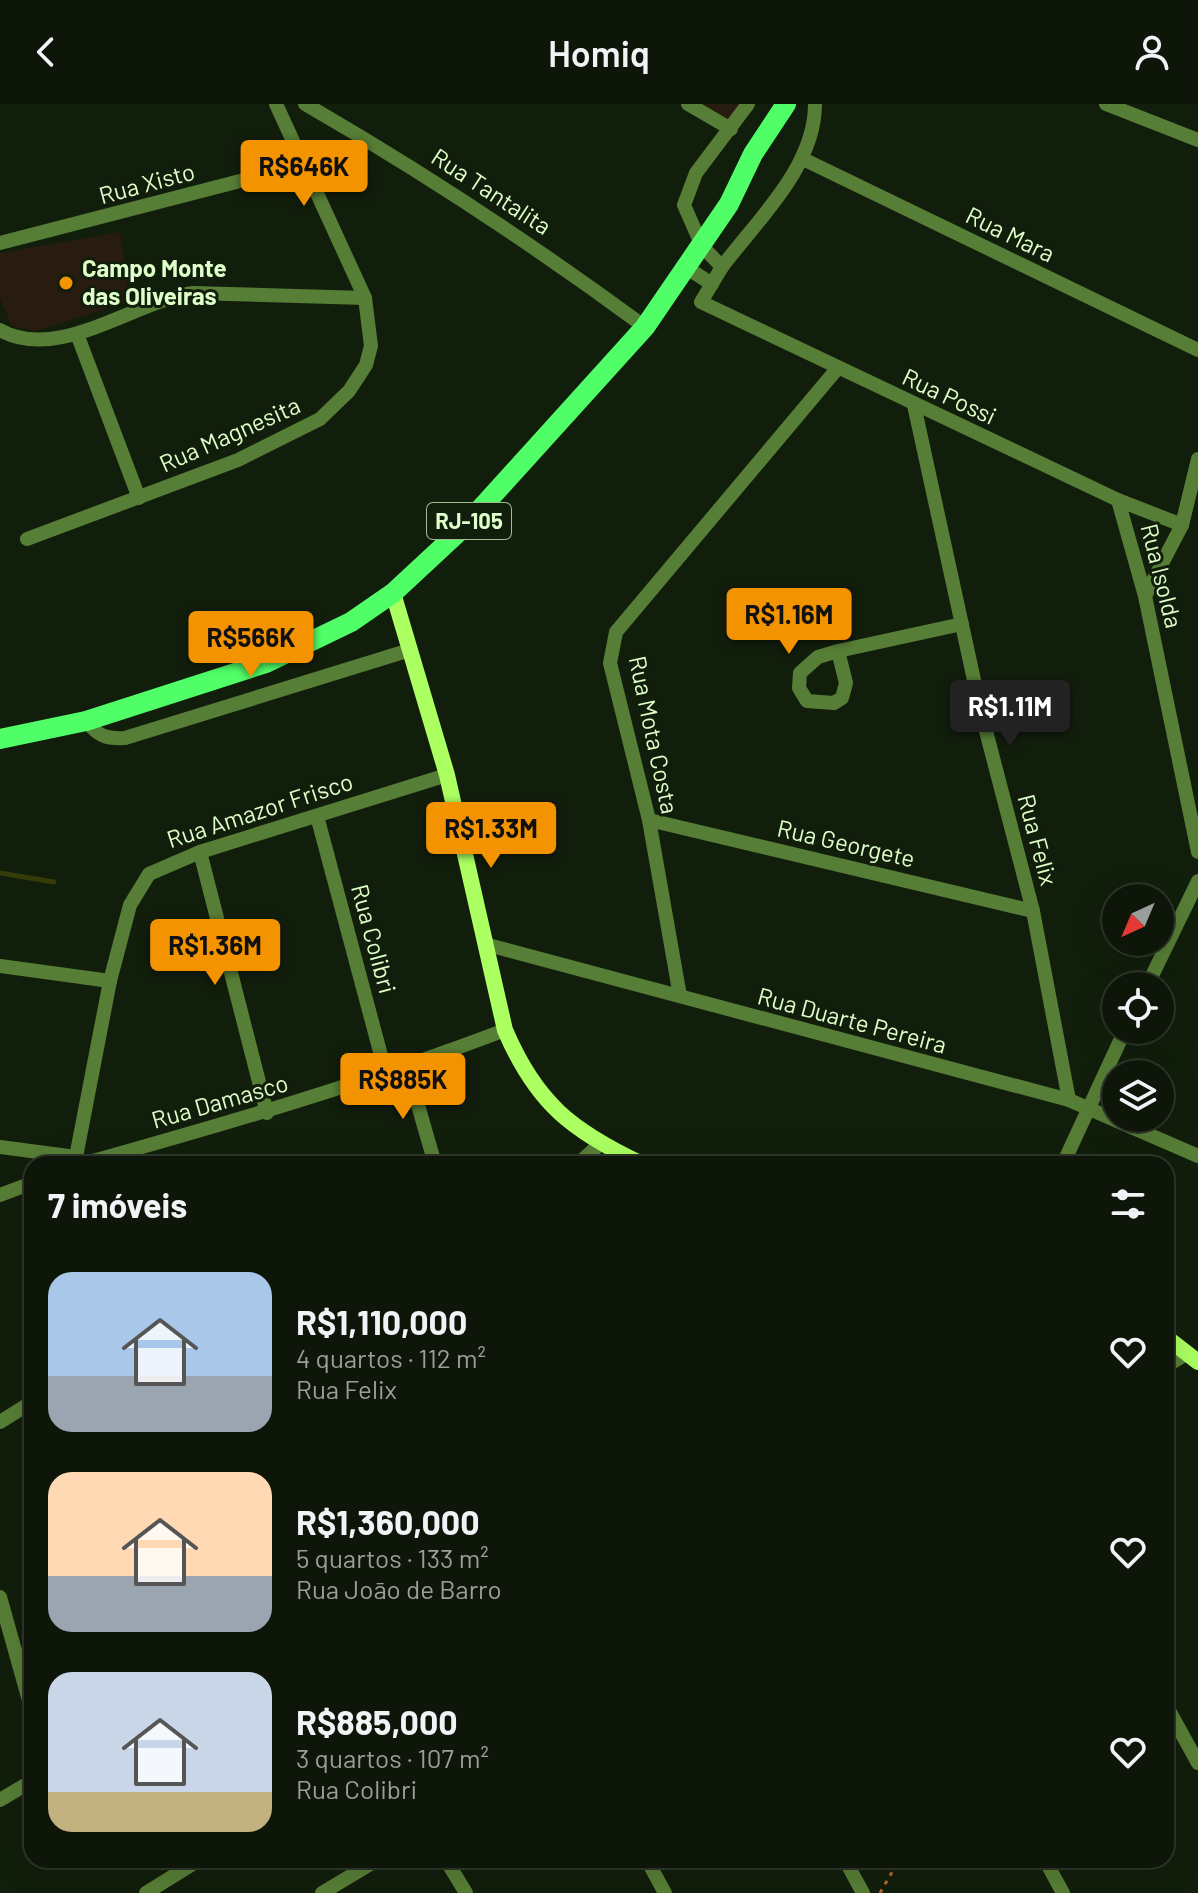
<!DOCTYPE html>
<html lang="pt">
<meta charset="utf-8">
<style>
:root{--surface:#0e1609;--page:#1c2317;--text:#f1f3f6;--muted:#9b9f9c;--line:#2e352a;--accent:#f49300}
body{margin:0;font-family:Barlow,sans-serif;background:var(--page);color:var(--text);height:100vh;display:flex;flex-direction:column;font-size:30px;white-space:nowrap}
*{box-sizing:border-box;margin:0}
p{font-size:26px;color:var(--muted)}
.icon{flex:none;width:44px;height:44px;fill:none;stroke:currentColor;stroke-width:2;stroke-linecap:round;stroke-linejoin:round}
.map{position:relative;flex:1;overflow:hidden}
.panel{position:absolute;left:24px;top:1052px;width:1150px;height:712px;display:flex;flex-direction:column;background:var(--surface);border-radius:24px;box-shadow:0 8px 32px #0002,0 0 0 2px var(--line)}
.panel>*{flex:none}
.needle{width:52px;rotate:224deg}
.buttons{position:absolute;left:1102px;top:780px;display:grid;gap:16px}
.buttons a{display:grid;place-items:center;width:72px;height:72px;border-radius:50%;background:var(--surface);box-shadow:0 8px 32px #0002,0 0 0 2px var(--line);font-size:40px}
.price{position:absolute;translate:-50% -68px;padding:0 18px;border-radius:8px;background:var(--accent);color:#111;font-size:26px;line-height:52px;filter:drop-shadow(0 2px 4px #0008)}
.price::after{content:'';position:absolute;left:50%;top:48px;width:24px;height:18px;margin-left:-12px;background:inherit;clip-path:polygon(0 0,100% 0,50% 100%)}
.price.active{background:#222;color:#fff}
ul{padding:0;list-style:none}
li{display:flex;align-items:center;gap:24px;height:200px;padding:0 24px}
li span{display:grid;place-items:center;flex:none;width:224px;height:160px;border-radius:24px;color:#555}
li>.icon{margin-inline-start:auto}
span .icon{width:96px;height:96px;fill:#fffc;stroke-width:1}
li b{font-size:34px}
h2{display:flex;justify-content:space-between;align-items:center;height:96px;padding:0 24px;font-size:34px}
header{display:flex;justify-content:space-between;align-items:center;height:104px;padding:0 24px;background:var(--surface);font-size:36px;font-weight:600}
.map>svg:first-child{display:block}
.green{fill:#281b0f}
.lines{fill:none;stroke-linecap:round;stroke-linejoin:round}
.stream{stroke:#343b08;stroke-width:5}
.path{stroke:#b1672b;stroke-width:3;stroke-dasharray:4 6;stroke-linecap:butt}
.street{stroke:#577e36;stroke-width:14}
.secondary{stroke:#abff60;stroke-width:16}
.primary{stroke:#50ff67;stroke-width:20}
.poi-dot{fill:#f49300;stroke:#121e0c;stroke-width:3}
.labels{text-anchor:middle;stroke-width:6;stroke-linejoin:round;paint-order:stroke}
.shield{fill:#121e0c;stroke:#a1bc90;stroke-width:2}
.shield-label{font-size:22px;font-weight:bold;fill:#deffc9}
.street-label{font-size:24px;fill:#deffc9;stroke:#121e0c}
.poi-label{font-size:24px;font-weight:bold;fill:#deffc9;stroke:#121e0c;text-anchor:start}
</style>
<header><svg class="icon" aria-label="back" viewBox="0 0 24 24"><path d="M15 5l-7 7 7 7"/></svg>Homiq<svg class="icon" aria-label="person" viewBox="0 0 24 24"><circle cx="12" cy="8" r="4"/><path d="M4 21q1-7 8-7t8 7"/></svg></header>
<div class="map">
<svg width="1198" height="1789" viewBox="0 0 1198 1789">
<rect width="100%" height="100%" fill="#121e0c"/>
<g class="green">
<path d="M697,0H742L728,18Z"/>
<path d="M120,128L130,197L37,227L12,222L0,195V149Z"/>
</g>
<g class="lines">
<path class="stream" d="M0,769L54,778"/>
<g class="path">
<path d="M259,72L291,63"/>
<path d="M880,1789L899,1756"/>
</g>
<g class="street">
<path d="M305,0C423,68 535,142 645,223"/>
<path d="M688,0L731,25"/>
<path d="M748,0L696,69L684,101L702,142L722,163C758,115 815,63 815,0"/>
<path d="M1106,0L1198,36"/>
<path d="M803,55L1198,246"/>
<path d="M0,139L244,76"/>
<path d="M722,163L701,198L1118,396L1182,421"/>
<path d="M687,164L712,180"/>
<path d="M0,226C58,259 135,197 193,189L365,194"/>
<path d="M77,230L139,394"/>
<path d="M914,301L981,608L1033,807L1069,996"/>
<path d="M1118,396L1145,492L1198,748"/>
<path d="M27,435L238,356L320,315L349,287L366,261L371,242L365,194L276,0"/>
<path d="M1145,492L1182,421L1198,355"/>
<path d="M838,547L846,579L842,594L834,599L807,597L799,584L800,569L818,553L838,547L962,520"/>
<path d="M86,617C98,632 106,635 125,634L410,546"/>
<path d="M317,712L386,970"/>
<path d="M649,716L1033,807"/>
<path d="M200,748L267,1009"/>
<path d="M488,841L1069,996L1198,1052"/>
<path d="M0,862L110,877"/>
<path d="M1147,882L1198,777"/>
<path d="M680,892L649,716L610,559L616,528L837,265"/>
<path d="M407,963L435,1060"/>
<path d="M0,1043L76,1053"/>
<path d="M82,1060L76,1053L110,877L130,801L149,770L200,748L447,671"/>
<path d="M82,1060C225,1020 366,979 505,926"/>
<path d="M578,1060L600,1040"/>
<path d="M1063,1060L1125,926"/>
<path d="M0,1091L32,1079"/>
<path d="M1166,1262L1188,1249"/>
<path d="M0,1318L32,1298"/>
<path d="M0,1493L32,1607"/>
<path d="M1166,1601L1198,1659"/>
<path d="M0,1696L32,1677"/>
<path d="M446,1756L466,1789"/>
<path d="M647,1756L665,1789"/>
<path d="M845,1756L863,1789"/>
<path d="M1045,1756L1063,1789"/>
<path d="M146,1789L199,1756"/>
<path d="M322,1789L377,1756"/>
</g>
<g class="secondary">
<path d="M393,489L447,671L505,926C536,999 572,1027 642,1060"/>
<path d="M1166,1233L1198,1258"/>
</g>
<path class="primary" d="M0,635L86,617L266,559L351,518L393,489L463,424L645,223L729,100L753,50L786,0"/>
</g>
<circle class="poi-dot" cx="66" cy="179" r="8"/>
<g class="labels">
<rect class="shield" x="427" y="399" width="84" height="36" rx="6"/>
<g class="shield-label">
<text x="469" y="425">RJ-105</text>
</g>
<g class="street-label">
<text transform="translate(147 80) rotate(-15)" y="8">Rua Xisto</text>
<text transform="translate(491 88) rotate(33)" y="8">Rua Tantalita</text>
<text transform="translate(1010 131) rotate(26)" y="8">Rua Mara</text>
<text transform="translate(949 293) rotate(25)" y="8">Rua Possi</text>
<text transform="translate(230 331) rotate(-24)" y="8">Rua Magnesita</text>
<text transform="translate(1161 472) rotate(76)" y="8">Rua Isolda</text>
<text transform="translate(653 631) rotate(78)" y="8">Rua Mota Costa</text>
<text transform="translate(260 707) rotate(-18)" y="8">Rua Amazor Frisco</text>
<text transform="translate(1037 736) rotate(75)" y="8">Rua Felix</text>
<text transform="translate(846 740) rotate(13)" y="8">Rua Georgete</text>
<text transform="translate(373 835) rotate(75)" y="8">Rua Colibri</text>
<text transform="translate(852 917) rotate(15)" y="8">Rua Duarte Pereira</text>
<text transform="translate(220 998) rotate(-16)" y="8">Rua Damasco</text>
</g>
<g class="poi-label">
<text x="82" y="173">Campo Monte<tspan x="82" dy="28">das Oliveiras</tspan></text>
</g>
</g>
</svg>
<div class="buttons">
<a><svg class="needle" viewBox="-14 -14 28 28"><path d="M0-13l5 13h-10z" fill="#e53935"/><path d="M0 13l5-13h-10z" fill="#9b9f9c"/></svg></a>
<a><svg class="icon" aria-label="locate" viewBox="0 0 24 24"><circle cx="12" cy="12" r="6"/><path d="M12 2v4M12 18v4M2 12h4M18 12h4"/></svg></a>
<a><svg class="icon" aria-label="layers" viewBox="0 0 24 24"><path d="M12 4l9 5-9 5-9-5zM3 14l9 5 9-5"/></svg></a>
</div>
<b class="price" style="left:304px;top:104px">R$646K</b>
<b class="price" style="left:789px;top:552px">R$1.16M</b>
<b class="price" style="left:251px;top:575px">R$566K</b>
<b class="price active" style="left:1010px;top:644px">R$1.11M</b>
<b class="price" style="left:491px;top:766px">R$1.33M</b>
<b class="price" style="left:215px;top:883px">R$1.36M</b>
<b class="price" style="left:403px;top:1017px">R$885K</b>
<section class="panel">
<h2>7 imóveis<svg class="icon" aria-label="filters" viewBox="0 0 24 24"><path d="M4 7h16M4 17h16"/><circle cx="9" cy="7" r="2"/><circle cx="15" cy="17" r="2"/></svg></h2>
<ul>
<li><span style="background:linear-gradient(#a9c7e8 65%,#9aa5b1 0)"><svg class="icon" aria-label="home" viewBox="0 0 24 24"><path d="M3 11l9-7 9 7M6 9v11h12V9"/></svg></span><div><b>R$1,110,000</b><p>4 quartos · 112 m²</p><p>Rua Felix</p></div><svg class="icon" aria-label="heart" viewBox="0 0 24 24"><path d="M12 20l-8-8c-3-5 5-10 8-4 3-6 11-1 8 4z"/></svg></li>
<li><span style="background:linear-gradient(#ffd9b3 65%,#9aa5b1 0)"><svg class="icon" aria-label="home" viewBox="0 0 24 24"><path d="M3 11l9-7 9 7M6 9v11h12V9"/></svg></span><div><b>R$1,360,000</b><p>5 quartos · 133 m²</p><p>Rua Joāo de Barro</p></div><svg class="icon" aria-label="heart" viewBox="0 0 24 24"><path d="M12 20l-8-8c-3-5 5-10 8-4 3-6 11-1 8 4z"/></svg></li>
<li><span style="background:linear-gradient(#c9d6e8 75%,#c2b280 0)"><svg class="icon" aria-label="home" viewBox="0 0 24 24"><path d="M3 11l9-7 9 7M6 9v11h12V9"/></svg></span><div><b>R$885,000</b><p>3 quartos · 107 m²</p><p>Rua Colibri</p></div><svg class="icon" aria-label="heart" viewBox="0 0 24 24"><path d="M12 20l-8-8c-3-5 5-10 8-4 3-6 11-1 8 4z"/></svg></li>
</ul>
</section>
</div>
